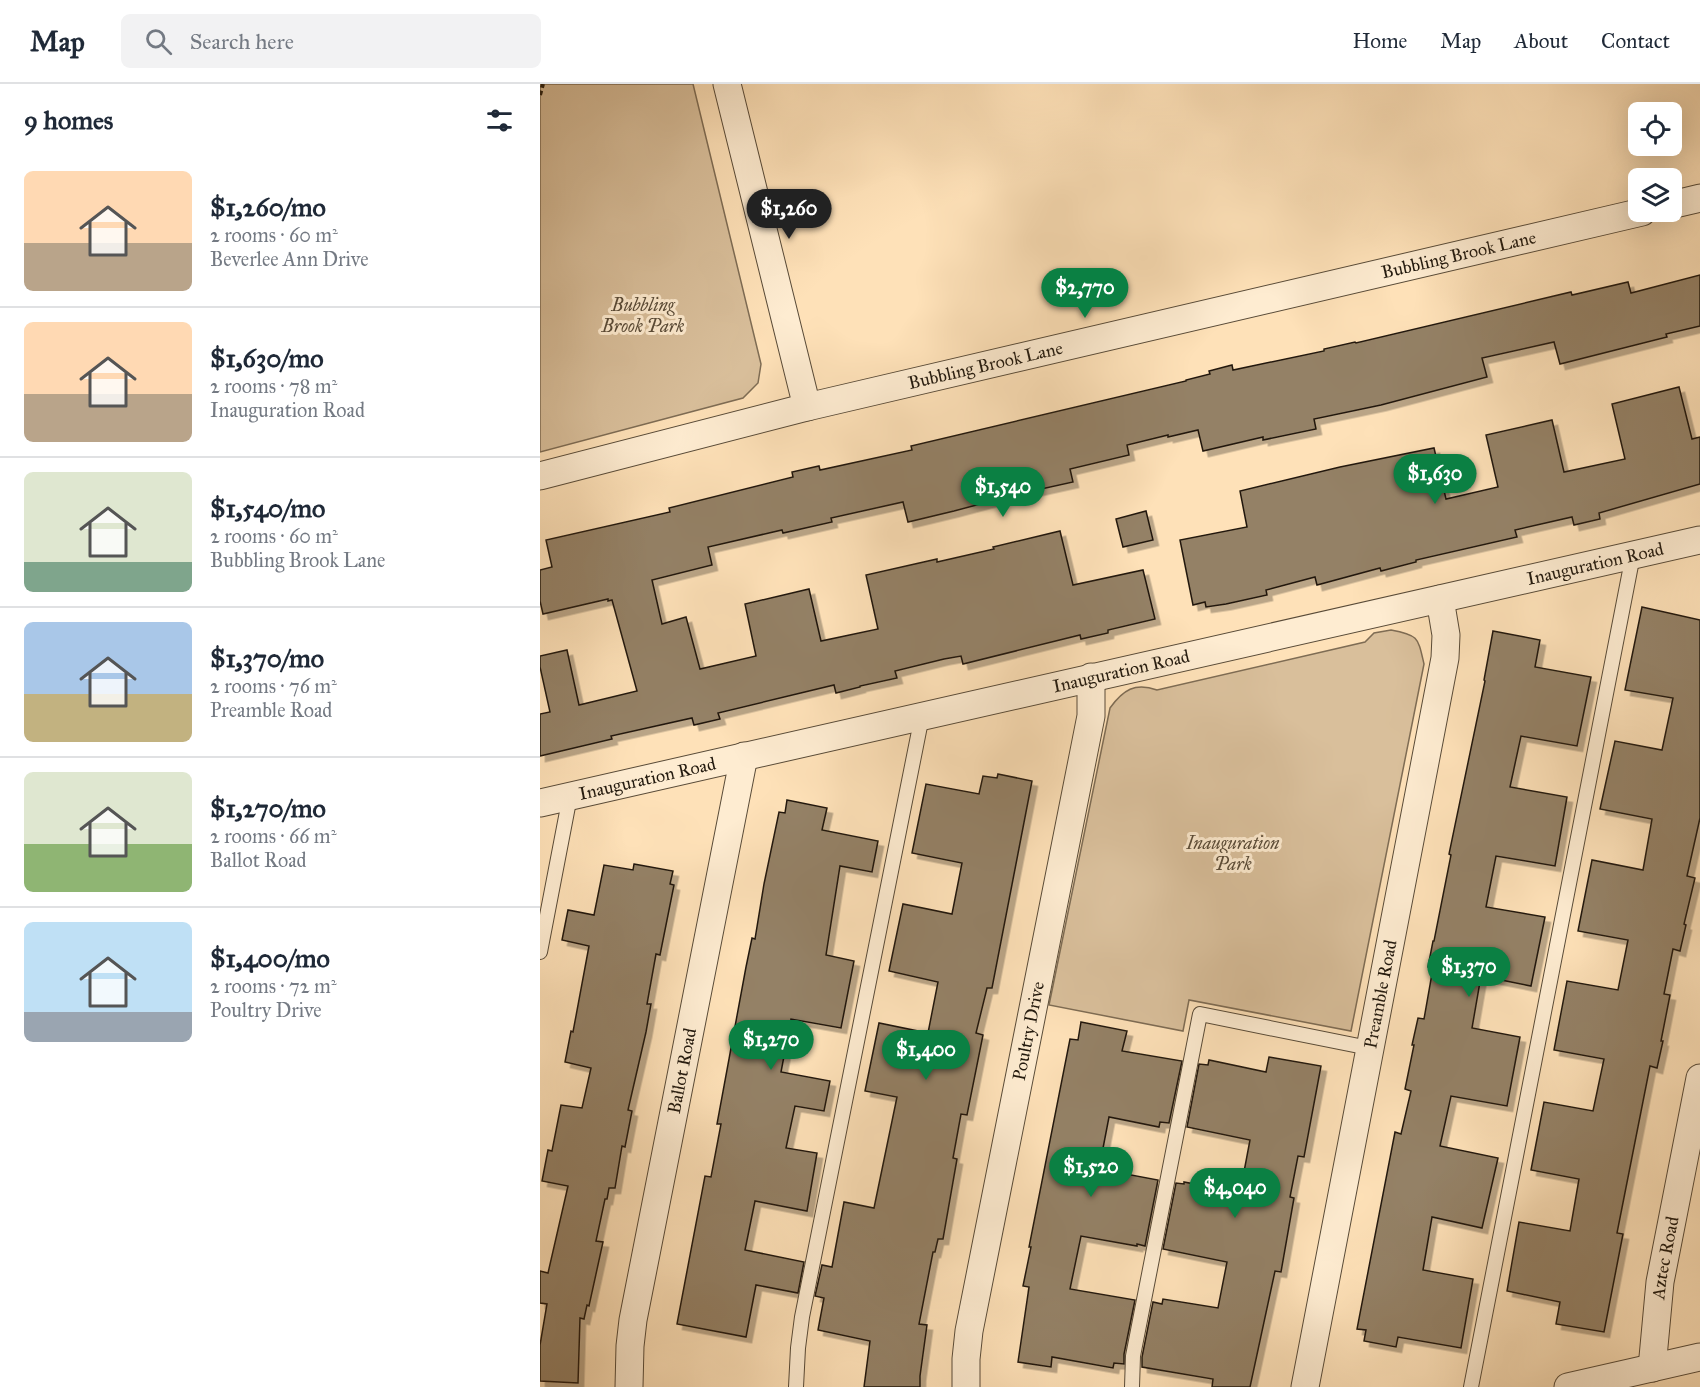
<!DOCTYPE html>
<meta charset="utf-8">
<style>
:root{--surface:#fff;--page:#f2f2f3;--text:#1f2937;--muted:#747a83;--line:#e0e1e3;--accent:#0b8043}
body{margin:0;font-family:"IM FELL Great Primer",serif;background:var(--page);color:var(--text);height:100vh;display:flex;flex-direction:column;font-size:22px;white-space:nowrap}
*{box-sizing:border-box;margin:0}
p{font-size:20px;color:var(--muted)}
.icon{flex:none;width:33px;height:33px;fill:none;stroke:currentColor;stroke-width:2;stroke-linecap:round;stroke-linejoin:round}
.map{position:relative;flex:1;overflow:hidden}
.details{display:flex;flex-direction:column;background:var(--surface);width:540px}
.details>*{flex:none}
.fabs{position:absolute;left:1088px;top:18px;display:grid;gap:12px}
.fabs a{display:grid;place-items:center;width:54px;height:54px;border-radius:9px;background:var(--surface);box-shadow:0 6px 24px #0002;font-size:30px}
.price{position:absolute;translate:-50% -51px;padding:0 14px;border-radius:21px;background:var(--accent);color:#fff;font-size:20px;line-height:39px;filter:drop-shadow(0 2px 3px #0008)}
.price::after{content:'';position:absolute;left:50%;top:36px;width:18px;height:14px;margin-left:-9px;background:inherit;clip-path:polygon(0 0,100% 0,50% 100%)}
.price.on{background:#222;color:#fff}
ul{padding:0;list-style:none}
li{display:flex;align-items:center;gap:18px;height:150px;padding:0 24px}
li+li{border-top:2px solid var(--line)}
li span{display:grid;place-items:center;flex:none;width:168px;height:120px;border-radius:9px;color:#555}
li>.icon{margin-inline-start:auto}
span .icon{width:72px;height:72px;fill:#fffc;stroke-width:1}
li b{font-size:26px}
h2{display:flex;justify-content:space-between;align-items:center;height:72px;padding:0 24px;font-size:26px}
header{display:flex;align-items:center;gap:36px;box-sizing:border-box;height:84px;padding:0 30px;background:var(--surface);border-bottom:2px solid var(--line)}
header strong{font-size:28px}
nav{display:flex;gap:33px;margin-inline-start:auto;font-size:21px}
.search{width:420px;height:54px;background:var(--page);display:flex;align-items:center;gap:15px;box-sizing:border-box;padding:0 21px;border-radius:9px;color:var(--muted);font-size:22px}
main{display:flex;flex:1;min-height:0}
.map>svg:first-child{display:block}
.green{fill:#d9bf9b;stroke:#7e6c54;stroke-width:1.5}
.building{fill:#948166;stroke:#22190e;stroke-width:1.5;filter:url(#shadow)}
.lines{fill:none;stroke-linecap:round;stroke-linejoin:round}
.lane-casing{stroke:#594b38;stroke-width:16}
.street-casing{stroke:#594b38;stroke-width:29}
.path{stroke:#22190e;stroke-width:4;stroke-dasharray:4.5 3;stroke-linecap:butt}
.lane{stroke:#feecd1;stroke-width:14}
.street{stroke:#feecd1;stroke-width:27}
.labels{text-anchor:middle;stroke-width:6;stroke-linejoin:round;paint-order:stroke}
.street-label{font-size:18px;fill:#22190e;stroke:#feecd1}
.park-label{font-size:18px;font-style:italic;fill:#594b38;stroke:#feecd1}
</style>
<header>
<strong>Map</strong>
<div class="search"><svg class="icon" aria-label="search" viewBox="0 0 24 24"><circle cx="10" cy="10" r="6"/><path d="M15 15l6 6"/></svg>Search here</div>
<nav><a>Home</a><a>Map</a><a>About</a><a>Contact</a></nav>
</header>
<main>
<section class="details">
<h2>9 homes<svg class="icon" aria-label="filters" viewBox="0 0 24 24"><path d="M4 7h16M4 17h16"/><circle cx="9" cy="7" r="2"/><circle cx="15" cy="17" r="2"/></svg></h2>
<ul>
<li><span style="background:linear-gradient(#ffd9b3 60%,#b9a48a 0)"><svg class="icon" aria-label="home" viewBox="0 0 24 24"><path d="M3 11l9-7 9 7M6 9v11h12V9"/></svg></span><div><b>$1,260/mo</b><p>2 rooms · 60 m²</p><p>Beverlee Ann Drive</p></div></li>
<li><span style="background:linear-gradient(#ffd9b3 60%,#b9a48a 0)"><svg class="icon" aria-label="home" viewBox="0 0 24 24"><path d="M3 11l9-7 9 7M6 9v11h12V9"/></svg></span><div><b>$1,630/mo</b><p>2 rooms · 78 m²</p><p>Inauguration Road</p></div></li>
<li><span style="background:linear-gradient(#dfe7d0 75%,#7fa58c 0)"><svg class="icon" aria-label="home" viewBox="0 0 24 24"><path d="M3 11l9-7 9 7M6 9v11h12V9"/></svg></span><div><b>$1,540/mo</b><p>2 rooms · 60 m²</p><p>Bubbling Brook Lane</p></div></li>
<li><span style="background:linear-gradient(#a9c7e8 60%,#c2b280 0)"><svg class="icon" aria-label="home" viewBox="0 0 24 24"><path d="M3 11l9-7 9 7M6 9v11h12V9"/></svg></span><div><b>$1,370/mo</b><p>2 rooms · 76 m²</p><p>Preamble Road</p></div></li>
<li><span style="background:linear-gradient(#dfe7d0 60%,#8fb573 0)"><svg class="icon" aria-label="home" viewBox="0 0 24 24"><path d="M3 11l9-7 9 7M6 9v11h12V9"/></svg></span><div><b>$1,270/mo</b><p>2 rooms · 66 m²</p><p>Ballot Road</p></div></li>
<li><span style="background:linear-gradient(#bfe0f5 75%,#9aa5b1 0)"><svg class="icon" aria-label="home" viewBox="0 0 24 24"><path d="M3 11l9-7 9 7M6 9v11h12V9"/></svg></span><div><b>$1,400/mo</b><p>2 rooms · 72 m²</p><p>Poultry Drive</p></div></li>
</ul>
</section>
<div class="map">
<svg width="1160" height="1303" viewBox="0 0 1160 1303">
<defs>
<filter id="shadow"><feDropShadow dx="5.5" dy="5.5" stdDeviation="0" flood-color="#0004"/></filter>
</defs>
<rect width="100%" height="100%" fill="#fee1b8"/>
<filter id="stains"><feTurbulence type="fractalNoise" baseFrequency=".00333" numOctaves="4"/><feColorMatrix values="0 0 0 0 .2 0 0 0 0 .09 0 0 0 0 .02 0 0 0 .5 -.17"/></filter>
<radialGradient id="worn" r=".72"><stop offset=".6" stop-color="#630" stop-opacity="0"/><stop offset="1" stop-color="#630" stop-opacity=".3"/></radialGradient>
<g class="green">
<path d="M0,0H153L221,280L218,299L203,314L0,368Z"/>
<path d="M851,546C879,551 878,554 884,580L811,947L649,916L643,947L509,921L570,624C583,606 595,598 617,606L825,558L834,549Z"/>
</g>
<g class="building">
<path d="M1160,191V242L1126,250L1127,253L1020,280L1014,258L942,274L947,293L841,321L774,335L776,345L723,356V353L663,367L658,346L628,353V351L587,361L589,371L530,385L533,398L474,411L414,427L368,438L363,418L291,434L292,438L243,449L242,446L168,463L172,481L112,496L122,540L146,533L160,585L216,572L205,520L269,505L281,557L338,545L326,491L397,475V478L454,465L453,463L520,447L533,501L603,486L615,535L568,546V549L541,555L540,551L423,580L421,572L404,575L355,587L357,594L320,602V603L296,609L294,601L178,629L180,635L154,641L152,634L71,652L72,655L0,672V630L10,628L0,583V572L27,566L39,621L97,607L72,516L68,517V515L3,530L0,517V486L12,483L6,456L130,428L129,424L253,393L252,388L279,382L280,386L372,366L371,362L646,297V296L670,290L669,287L692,281L693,286L784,267V265L815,258L816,259L1031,208L1032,211L1088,198L1091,209Z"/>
<path d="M1139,303L1152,355L1160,353V400L1059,429L1060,435L1034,441L1032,433L975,446L977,453L876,476V478L841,487L840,484L777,501L775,493L726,506L727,511L686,520L666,523L665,518L653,521L640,456L707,443L700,407L800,383L894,364L906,415L958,403L946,351L1012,336L1024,388L1085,375L1072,320Z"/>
<path d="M606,427L613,456L583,463L576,435Z"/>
<path d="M1102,523L1160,536V734L1147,792L1155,794L1144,840L1146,841L1140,867L1133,865L1124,910L1130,911L1121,957H1123L1117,984L1110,982L1077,1149L1083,1150L1064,1248L1016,1240L1020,1218L967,1207L979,1138L1030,1147L1039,1095L991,1086L1004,1018L1053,1027L1064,975L1014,966L1027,897L1078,906L1088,856L1038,847L1052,776L1103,786L1112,735L1060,725L1075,657L1122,666L1133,614L1085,606Z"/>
<path d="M953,547L1000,556L995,583L1051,593L1037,662L981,652L970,703L1027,713L1015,782L956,772L946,823L1005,833L991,902L941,892L932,944L980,953L967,1022L911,1012L900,1062L958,1074L942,1144L892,1133L883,1186L933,1195L921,1264L858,1253L856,1263L824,1257L826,1246L817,1245L855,1048L861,1050L871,1007L865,1005L874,961H872L878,934L884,935L893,884L888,883L893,857H894L911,771L909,770L945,597L944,596Z"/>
<path d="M458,690L492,697L452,904H447L436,949L443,951L427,1031L421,1030L413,1074L417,1075L403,1155H398L395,1168H393L379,1240L387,1241L380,1292V1303H324L330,1257L278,1246L284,1214L275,1212L282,1181L292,1183L304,1118L334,1124L357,1013L325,1007L339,939L388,949L398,898L349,887L363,820L412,830L422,779L372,769L386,700L439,710L443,692L457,694Z"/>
<path d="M247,716L287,724L282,746L338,757L332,788L300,782L286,871L314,877L301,944L251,935L241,988L290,997L284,1027L255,1022L246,1064L277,1069L267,1127L215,1117L205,1166L264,1178L258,1209L216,1201L206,1253L137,1240L165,1092L171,1093L181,1040H177L206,883L212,854L215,855L224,800L239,728L245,729Z"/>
<path d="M94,780L133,787L130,800L134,801L120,871L116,870L107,920H111L106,948L88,1026L92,1027L85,1063L82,1062L75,1104H69L67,1115H65L56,1157L63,1158L49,1222L47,1221L44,1235L40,1234L38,1299L0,1297V1261L7,1220L0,1219V1187L8,1189L28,1102L2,1097L8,1066L12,1067L21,1021L42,1024L51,984L25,978L31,947L33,948L49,862L22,856L28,826L54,831L64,781L93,786Z"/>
<path d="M541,938L587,947L582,967L642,977L629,1039L620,1038L619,1043L569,1033L559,1085L618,1096L605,1162L597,1160V1162L541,1152L530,1205L595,1216L584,1270V1280L574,1279L573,1284L512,1273L511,1283L478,1278L489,1203L483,1202L491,1163H489L530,955L538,956Z"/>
<path d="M729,973L781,982L764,1073L758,1072L750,1113L754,1114L741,1188L735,1187L710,1303H672L673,1295L602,1283V1273L613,1218L622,1220L623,1215L678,1224L687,1178L623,1165L636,1099L644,1100V1098L700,1109L710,1056L647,1043L659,980L668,981L669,976L726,988Z"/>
</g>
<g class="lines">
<g class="lane-casing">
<g id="lane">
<path d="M0,868L30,712"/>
<path d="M256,1303L258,1264L262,1233L382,632"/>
<path d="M592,1303L593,1272L660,930L829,964"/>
<path d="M931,1303L1093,471"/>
</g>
</g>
<g class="street-casing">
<g id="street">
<path d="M187,0L267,323"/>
<path d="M1131,121L1160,114"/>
<path id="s1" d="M0,392L267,323L1102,128"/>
<path id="s2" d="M0,719L1160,456"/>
<path id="s3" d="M1112,1284L1120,1198L1160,994"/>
<path id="s4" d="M89,1303L90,1262L93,1236L204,672"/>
<path id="s5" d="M426,1303V1275L429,1247L551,632V593"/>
<path id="s6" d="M765,1303L905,574L906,551L900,515"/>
<path d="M1028,1303L1160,1273"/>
</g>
</g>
<path class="path" d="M0,11L3,0"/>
<use href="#lane" class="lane"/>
<use href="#street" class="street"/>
</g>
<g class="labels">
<g class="street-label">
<text dy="6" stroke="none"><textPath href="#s1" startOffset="945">Bubbling Brook Lane</textPath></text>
<text dy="6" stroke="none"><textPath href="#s1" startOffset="459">Bubbling Brook Lane</textPath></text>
<text dy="6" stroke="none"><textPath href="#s2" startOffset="1082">Inauguration Road</textPath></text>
<text dy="6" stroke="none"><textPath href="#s2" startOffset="596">Inauguration Road</textPath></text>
<text dy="6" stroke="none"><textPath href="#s2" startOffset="110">Inauguration Road</textPath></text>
<text dy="6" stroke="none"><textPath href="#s6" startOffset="400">Preamble Road</textPath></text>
<text dy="6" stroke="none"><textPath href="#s5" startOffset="362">Poultry Drive</textPath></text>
<text dy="6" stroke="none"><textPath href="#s4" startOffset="321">Ballot Road</textPath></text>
<text dy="6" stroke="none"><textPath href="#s3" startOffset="111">Aztec Road</textPath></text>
</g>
<g class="park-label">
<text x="103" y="227">Bubbling<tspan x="103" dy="21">Brook Park</tspan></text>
<text x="693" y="765">Inauguration<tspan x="693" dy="21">Park</tspan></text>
</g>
</g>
<rect width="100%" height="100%" filter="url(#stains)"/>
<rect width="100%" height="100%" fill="url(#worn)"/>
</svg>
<div class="fabs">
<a><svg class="icon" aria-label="locate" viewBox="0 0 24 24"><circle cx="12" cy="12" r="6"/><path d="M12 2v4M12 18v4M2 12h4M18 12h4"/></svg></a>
<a><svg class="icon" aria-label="layers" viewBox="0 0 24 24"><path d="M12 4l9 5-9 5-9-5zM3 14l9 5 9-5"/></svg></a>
</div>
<b class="price on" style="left:249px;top:156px">$1,260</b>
<b class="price" style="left:545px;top:235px">$2,770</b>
<b class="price" style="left:895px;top:421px">$1,630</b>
<b class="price" style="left:463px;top:434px">$1,540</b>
<b class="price" style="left:929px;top:914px">$1,370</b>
<b class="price" style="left:231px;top:987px">$1,270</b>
<b class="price" style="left:386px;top:997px">$1,400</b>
<b class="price" style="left:551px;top:1114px">$1,520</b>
<b class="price" style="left:695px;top:1135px">$4,040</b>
</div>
</main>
